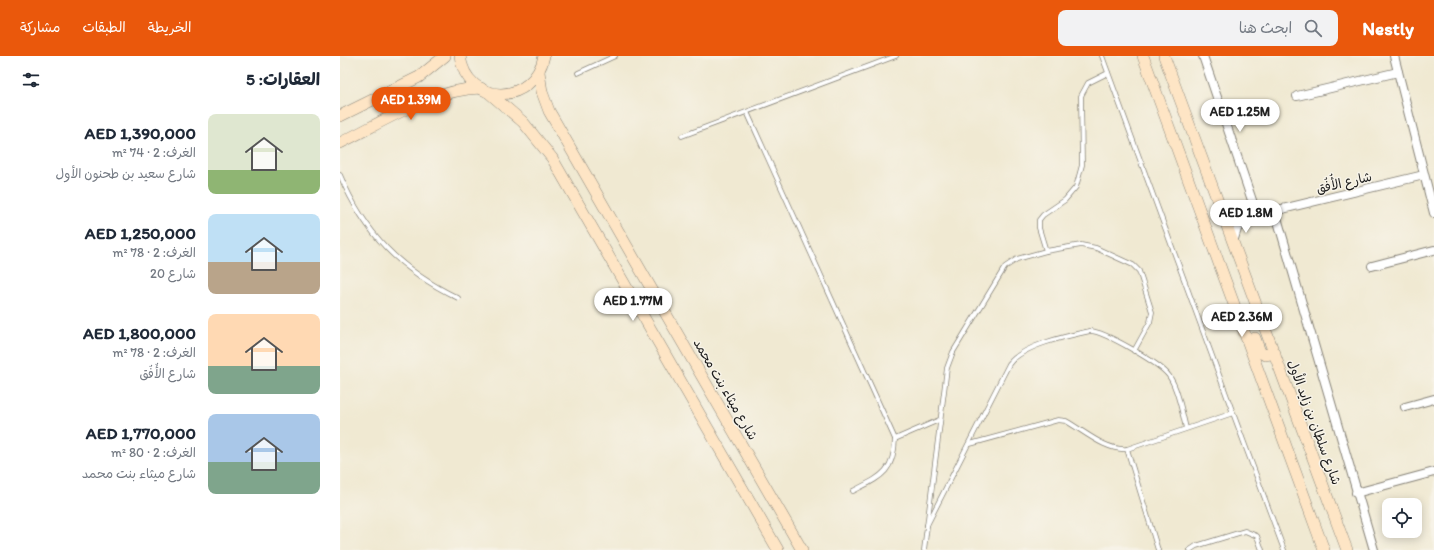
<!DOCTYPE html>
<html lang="ar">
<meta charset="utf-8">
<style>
:root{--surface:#fff;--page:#f2f2f3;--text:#1f2937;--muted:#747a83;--accent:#ea580c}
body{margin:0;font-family:Itim,"Playpen Sans Arabic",sans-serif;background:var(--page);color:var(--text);direction:rtl;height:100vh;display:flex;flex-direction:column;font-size:15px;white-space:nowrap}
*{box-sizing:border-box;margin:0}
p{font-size:13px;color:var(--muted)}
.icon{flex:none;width:22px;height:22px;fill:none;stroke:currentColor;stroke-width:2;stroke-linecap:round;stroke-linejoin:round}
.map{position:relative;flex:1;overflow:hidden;direction:ltr}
.drawer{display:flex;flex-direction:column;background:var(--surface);width:340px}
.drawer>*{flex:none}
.fabs{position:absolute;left:1042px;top:442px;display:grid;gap:8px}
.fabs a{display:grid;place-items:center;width:40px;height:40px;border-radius:8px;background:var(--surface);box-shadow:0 2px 10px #0003;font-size:20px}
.price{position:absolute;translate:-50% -34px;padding:0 9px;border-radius:14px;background:#fff;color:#222;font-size:13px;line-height:26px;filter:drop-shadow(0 1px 2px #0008)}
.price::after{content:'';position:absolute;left:50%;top:24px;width:12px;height:9px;margin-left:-6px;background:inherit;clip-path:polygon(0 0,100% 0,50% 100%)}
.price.selected{background:var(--accent);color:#fff}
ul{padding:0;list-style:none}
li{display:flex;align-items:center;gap:12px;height:100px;padding:0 20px}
li span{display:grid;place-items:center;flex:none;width:112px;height:80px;border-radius:8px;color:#555}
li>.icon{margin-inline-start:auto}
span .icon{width:48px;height:48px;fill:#fffc;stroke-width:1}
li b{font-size:17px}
h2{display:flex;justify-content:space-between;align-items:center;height:48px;padding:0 20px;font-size:17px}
header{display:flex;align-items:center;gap:24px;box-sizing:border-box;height:56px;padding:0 20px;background:var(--accent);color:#fff}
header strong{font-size:19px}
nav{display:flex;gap:22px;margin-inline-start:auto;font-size:14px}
.search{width:280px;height:36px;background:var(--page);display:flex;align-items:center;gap:10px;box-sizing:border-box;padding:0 14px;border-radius:8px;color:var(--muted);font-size:15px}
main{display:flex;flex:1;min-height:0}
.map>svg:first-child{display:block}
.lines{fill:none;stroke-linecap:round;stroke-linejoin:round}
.lane-casing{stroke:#868277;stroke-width:5.5}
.street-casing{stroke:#868277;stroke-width:10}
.secondary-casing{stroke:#868277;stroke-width:12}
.lane{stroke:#fff;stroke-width:4}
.street{stroke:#fff;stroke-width:8}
.secondary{stroke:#fee5c5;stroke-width:11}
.labels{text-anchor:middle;stroke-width:3;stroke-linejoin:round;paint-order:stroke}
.street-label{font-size:13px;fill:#1c1c1c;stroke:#f7f3e8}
</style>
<header>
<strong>Nestly</strong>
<div class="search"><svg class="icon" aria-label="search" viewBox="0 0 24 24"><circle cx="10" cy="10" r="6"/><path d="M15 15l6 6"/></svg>ابحث هنا</div>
<nav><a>الخريطة</a><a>الطبقات</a><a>مشاركة</a></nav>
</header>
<main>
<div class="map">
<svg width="1094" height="494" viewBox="0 0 1094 494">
<rect width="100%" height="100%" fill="#f7f3e8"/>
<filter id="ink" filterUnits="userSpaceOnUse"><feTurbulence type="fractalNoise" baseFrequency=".025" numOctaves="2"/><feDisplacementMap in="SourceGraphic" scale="8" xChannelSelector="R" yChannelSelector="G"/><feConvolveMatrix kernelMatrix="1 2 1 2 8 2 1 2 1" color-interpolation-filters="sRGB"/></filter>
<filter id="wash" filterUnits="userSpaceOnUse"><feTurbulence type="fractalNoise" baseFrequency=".012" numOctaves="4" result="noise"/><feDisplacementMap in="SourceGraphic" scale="16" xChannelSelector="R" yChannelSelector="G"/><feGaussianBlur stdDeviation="0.9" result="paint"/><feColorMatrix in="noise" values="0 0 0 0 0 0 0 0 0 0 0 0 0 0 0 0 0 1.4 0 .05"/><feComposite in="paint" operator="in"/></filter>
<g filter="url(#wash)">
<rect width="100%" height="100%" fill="#f0e9d2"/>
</g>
<g filter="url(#ink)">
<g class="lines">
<g class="lane-casing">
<g id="lane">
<path d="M762,0L893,357"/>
<path d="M238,17L275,0"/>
<path d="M407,56L555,383C554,417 540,421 513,435"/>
<path d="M342,80L556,0"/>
<path d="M0,119C25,178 60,214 118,242"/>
<path d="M706,195L699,172V164L703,159L725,144L736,131L742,109L741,40L748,27L768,17"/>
<path d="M555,383L599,364"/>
<path d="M630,388L718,364L726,365C744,375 766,395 787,393L893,357L944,494"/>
<path d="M787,393L818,494"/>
<path d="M587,469L669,308C683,289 727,280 750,275C764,275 821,308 829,320C838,332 842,357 846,372"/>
<path d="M584,494L607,312L613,296L665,211L677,203L706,195L741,189L756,192L793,209L799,215L812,256L810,266L794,295"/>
<path d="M850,494L856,490L905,475L917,480L922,494"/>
</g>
</g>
<g class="street-casing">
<g id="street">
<path d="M863,0L917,159"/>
<path d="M1054,0L1094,157"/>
<path d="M957,40L1058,16"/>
<path d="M881,153L890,159L905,162L1084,119"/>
<path d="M935,155L1034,494"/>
<path d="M893,186L897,173L905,162"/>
<path d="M1032,210L1094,194"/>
<path d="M1065,351L1094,343"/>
<path d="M1016,437L1094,416"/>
</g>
</g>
<g class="secondary-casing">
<g id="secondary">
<path d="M120,0C127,51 194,50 204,0"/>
<path d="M803,0L984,494"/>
<path d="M824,0L1007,494"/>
<path d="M199,16L202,36L209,55L462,494"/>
<path d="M148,36L183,66L212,102L438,494"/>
<path d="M0,60L79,21L105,0"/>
<path d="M0,87C43,66 92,33 141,32"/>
<path d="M915,282L920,296L925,299L935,297"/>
</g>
</g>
<use href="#lane" class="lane"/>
<use href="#street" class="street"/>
<use href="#secondary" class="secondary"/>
</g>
</g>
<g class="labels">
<g class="street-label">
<text transform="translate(1004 126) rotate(-13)" y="5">شارع الأُفُق</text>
<text transform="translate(386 333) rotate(60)" y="5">شارع ميثاء بنت محمد</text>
<text transform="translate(975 366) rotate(70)" y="5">شارع سلطان بن زايد الأول</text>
</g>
</g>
</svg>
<div class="fabs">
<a><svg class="icon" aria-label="locate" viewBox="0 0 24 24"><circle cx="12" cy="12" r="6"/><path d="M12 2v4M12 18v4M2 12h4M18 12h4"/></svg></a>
</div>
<b class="price selected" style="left:71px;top:65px">AED 1.39M</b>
<b class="price" style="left:900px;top:77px">AED 1.25M</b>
<b class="price" style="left:906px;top:178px">AED 1.8M</b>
<b class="price" style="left:293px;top:266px">AED 1.77M</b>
<b class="price" style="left:902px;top:282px">AED 2.36M</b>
</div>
<section class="drawer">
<h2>العقارات: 5<svg class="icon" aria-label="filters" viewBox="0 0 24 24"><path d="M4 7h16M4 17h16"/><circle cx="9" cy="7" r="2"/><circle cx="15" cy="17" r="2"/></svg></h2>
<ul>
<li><span style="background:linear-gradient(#dfe7d0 70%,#8fb573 0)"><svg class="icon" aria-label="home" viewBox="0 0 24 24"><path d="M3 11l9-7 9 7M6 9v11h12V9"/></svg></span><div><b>AED 1,390,000</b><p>الغرف: 2 · 74 m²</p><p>شارع سعيد بن طحنون الأول</p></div></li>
<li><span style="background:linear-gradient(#bfe0f5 60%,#b9a48a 0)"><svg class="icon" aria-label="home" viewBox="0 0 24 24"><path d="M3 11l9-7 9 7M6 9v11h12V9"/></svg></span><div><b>AED 1,250,000</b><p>الغرف: 2 · 78 m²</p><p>شارع 20</p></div></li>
<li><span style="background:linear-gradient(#ffd9b3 65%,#7fa58c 0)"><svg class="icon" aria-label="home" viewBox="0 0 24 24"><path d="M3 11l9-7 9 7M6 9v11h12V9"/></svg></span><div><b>AED 1,800,000</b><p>الغرف: 2 · 78 m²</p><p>شارع الأُفُق</p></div></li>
<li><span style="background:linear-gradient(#a9c7e8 60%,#7fa58c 0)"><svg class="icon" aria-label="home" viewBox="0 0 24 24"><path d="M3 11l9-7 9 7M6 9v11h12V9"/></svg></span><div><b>AED 1,770,000</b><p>الغرف: 2 · 80 m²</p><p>شارع ميثاء بنت محمد</p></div></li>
</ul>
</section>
</main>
